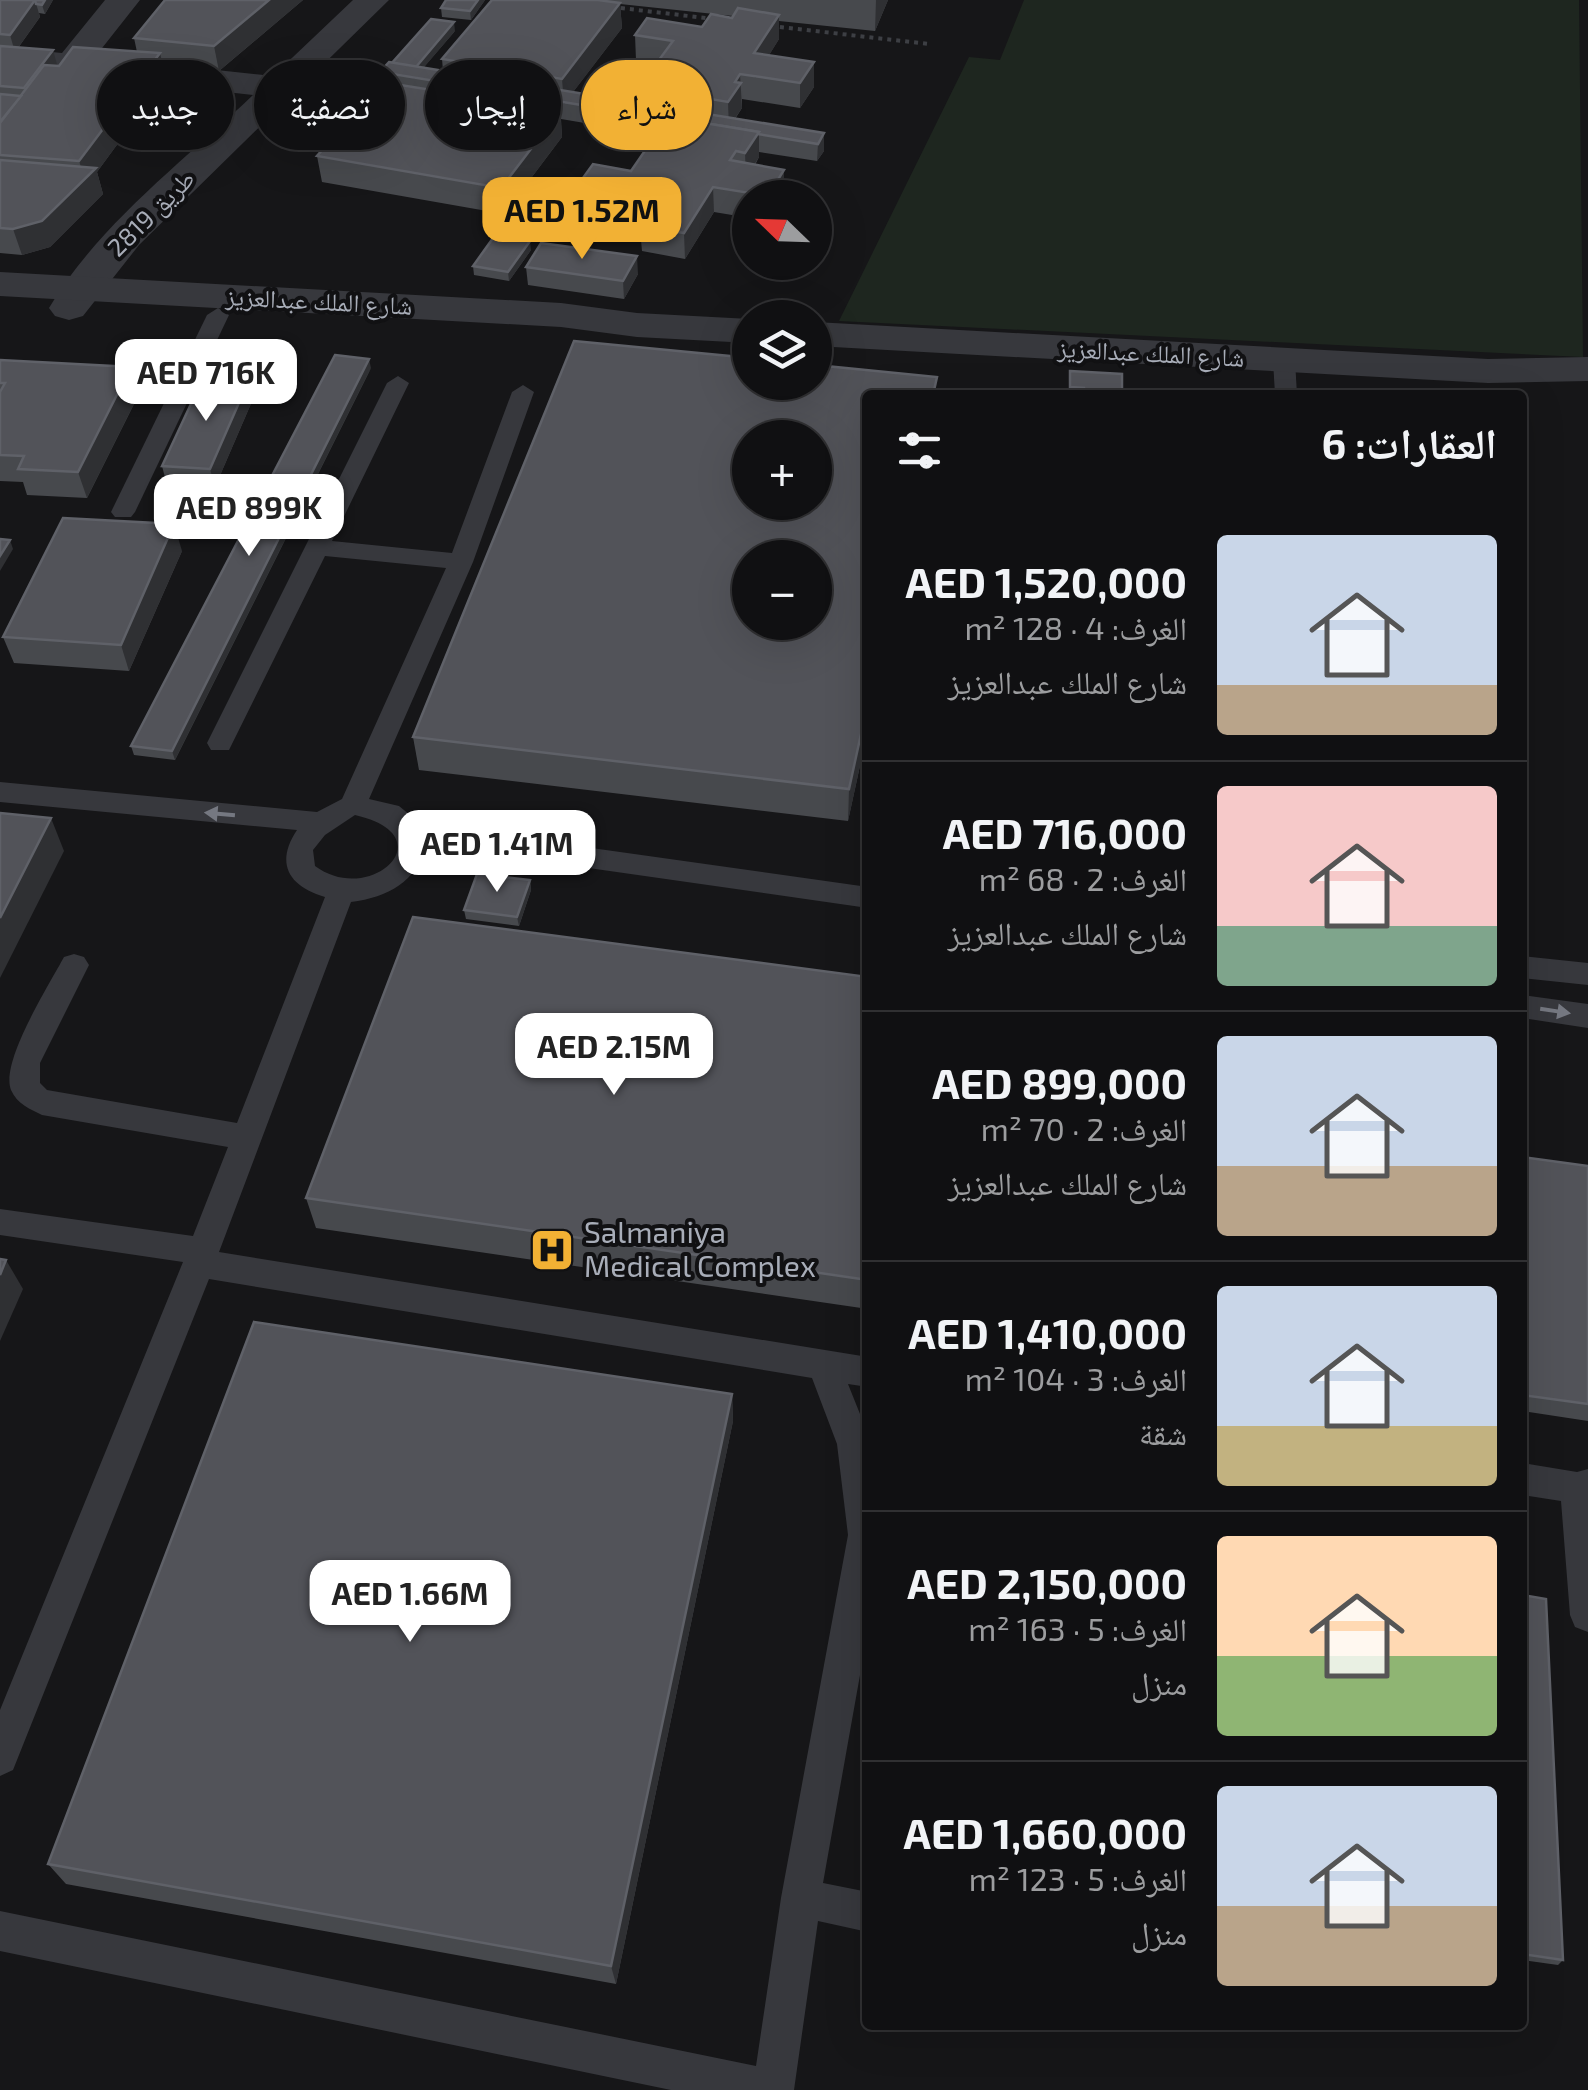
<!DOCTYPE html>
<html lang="ar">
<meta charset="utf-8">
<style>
:root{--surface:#101012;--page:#1e1e20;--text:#f1f3f6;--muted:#9c9d9f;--line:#303032;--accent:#f2b134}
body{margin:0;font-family:"Exo 2","Noto Naskh Arabic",sans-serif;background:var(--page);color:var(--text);direction:rtl;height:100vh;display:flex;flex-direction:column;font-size:38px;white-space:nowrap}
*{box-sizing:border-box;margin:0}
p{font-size:32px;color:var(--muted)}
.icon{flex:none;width:55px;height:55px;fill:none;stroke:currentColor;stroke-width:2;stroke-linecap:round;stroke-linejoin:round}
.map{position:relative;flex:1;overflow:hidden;direction:ltr}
.sheet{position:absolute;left:862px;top:390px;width:665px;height:1640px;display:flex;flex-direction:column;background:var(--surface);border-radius:10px;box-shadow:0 10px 40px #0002,0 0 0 2px var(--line);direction:rtl}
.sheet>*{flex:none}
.top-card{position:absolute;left:30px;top:60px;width:682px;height:90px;direction:rtl;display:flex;gap:20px}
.needle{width:65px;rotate:293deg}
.controls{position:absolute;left:732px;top:180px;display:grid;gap:20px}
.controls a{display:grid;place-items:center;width:100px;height:100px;border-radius:50%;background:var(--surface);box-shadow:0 10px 40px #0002,0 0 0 2px var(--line);font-size:50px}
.price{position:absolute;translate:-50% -85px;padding:0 22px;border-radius:20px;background:#fff;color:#222;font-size:32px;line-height:65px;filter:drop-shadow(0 2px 5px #0008)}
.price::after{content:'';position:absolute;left:50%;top:60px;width:30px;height:22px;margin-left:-15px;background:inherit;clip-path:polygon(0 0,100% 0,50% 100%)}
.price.selected{background:var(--accent);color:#111}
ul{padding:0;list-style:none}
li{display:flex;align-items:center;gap:30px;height:250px;padding:0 30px}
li+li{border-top:2px solid var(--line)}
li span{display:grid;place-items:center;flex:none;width:280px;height:200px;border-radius:10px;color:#555}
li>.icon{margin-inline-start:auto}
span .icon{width:120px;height:120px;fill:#fffc;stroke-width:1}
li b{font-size:42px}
h2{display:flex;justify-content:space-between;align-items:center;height:120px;padding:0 30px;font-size:42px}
.pill{padding:0 35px;border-radius:45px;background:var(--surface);box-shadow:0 10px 40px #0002,0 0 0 2px var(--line);font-size:35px;line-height:90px}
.pill.selected{background:var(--accent);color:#111}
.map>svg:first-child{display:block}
.green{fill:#1e261f}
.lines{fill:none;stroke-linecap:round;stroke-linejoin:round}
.path{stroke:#3d3f44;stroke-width:4;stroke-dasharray:4 5;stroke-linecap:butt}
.service{fill:#37383d;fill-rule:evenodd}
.minor{fill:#37383d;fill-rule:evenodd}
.tertiary{fill:#37383d;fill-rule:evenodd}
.wall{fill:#47494d;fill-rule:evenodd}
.shaded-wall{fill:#2f3033}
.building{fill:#525359;stroke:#5f6168;stroke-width:2.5;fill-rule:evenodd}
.oneway{fill:#757881}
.labels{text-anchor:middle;stroke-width:8;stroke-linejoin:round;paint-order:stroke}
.far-street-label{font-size:25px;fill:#a8adb8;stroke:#111113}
.poi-label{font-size:30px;fill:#a8adb8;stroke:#111113;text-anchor:start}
</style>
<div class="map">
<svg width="1588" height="2090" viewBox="0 0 1588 2090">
<rect width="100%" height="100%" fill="#161618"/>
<path class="green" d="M1024,0H1579L1583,357L839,321L969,57L1000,60Z"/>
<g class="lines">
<g class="path">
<path d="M612,7L714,19"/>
<path d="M771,26L929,44"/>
</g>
<g class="service">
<path d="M218,308L229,315L135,512L131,517H115L111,512L207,315Z"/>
<path d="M1284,353L1295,360L1297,395H1275L1273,360Z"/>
<path d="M398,376L409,383L332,541L452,553L512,392L523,385L534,392L473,562L369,799L399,806L421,824L868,887V908L428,845C415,882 389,897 351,902L219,1252L868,1357V1387L848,1384L868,1434V1630L823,1883L868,1892V1932L818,1921L794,2090H671L0,1951V1911L756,2066L781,1898L848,1535L837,1444L812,1378L209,1279L13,1770L0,1776V1710L183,1262L0,1235V1209L193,1236L228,1147L42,1115C30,1109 17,1104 11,1090C0,1062 49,985 64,957L74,954L84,957L89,965L40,1063V1083L47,1090L237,1123L325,897C288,886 275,863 297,830L0,802V782L317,812L342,799L446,568L325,556L229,750H211L207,743L387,383ZM355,815C447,836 370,907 315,866L313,850L325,835Z"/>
<path d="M1522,956L1588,963V985L1522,978Z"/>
<path d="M1522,995L1588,1004V1028L1522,1018Z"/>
<path d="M1522,1463L1577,1472L1588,1469V1632L1575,1627L1570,1615L1561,1501L1522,1495Z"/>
</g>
<path class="minor" d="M105,0H140L95,57L273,76L353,0H389L139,245L83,316L69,320L55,316L49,308C98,225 184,161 253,95L0,67V47L62,53Z"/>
<g class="tertiary">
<path d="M0,272L561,303L637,313L750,319V343L637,337L561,327L0,296Z"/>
<path d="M815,322L1488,359L1588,357V381L1488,383L815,346Z"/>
</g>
</g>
<g class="wall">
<path d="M0,0H53L45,14L39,13L40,17L18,48L57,66L137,52L134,38L165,0H303L219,71L163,66L166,78L97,172L103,194L50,247L22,255L0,253Z"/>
<path d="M485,0L471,20L442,17L441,8Z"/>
<path d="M492,0H888L875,31L779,21V39L769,55L814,87L800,108L742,99V108L735,119L824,133V151L817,161L759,152V157L755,165L784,195L783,198H750V218L714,212L685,259L642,251L641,240L625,237L624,223L577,214L575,189L631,171L656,135L561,119L562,137L504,214L322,182L317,156L382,82L380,72L392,63L455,31L423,68L443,71L442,59ZM620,4L733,16L732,18L702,27L635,35L636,60L657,63L639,87L640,103L573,92L622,28Z"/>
<path d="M531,250L509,281L474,275L473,266Z"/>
<path d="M526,267L638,274L624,299L528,285Z"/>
<path d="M0,360L139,394L87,498L27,495L23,482L0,481Z"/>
<path d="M371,368L175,760L134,755L131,746Z"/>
<path d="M1070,371L1122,395H1069Z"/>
<path d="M868,395V729L848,821L419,770L413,737Z"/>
<path d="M253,399L215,487L167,485L162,466Z"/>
<path d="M182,551L129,671L14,663L3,637Z"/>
<path d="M530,880L531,890L519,926L466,919L464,910Z"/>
<path d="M868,977V1309L316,1228L306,1198Z"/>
<path d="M1522,1157L1588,1166V1421L1522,1411Z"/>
<path d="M732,1394L733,1421L616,1984L66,1884L48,1864Z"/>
<path d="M1522,1595L1563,1960L1558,1965L1522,1960Z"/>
</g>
<g class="shaded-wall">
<path d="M35,0L40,17L15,52L10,35Z"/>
<path d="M45,0H53L45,14L42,5Z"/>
<path d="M269,0H303L219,71L214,46Z"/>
<path d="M478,0H485L471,20L470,11Z"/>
<path d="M876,0H888L875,31Z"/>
<path d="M620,3L622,28L564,104L562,79Z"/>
<path d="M779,15V39L755,78L754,53Z"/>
<path d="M454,22L455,31L414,79L412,70Z"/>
<path d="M53,50L58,68L30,105L24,88Z"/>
<path d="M160,53L166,78L97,172L103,194L50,247L22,255L13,229L85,179L79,161Z"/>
<path d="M814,62V87L800,108V83Z"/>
<path d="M740,74L742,108L729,127L728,102L735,82Z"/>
<path d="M560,111L562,137L504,214L501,188Z"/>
<path d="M759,132V157L746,178L745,153Z"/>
<path d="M824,133V151L817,161L818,144Z"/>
<path d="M784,170V195L783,198H768Z"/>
<path d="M713,187L714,212L685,259L684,233Z"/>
<path d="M530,241L531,250L509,281L508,272Z"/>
<path d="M637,256L638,274L624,299L623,281Z"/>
<path d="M369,359L371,368L175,760L172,751Z"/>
<path d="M131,367L139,394L87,498L78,472Z"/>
<path d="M249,380L253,399L215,487L210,469Z"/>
<path d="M174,524L182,551L129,671L121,645Z"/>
<path d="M10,540L13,549L0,571V556Z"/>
<path d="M868,702V729L848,821L849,789Z"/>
<path d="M51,818L64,851L0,978V918Z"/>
<path d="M530,880L531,890L519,926L517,917Z"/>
<path d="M6,1260L23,1289L0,1341V1275Z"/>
<path d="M732,1394L733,1421L616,1984L611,1966Z"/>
</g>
<g class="building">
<path d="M0,0H35L10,35L0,34Z"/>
<path d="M35,0H45L42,5L36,4Z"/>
<path d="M165,0H269L214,46L134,38Z"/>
<path d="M446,0H478L470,11L441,8Z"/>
<path d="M492,0H598L620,3L562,79L442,59Z"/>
<path d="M738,8L779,15L754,53L814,62L800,83L740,74L735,82L741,83L728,102L639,87L673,41L635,35L647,18L702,27L711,14L732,18Z"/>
<path d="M431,19L454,22L416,67L392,63Z"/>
<path d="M0,46L53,50L24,88L0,86Z"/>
<path d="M73,47L160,53L79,161L0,155V123L44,65L59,66Z"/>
<path d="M389,62L824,133L818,144L758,134L759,132L668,117L667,119L380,72Z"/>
<path d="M382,82L560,111L501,188L317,156Z"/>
<path d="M0,94L21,96L0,122Z"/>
<path d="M668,117L759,132L745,153L736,151L730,160L784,170L768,196L713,187L684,233L640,225L646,215L624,211L632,199L575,189L593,164L631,171Z"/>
<path d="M0,160L96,168L42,221L13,229L0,228Z"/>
<path d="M496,234L530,241L508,272L473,266Z"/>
<path d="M541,243L637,256L623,281L526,267Z"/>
<path d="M574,341L750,358V382H815V365L937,377L933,395H868V702L849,789L413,737ZM750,438H815V502H750ZM750,558H815V622H750Z"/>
<path d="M335,355L369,359L172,751L131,746Z"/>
<path d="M0,360L131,367L78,472L18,469L24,456L0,455V392L5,383H0Z"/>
<path d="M1070,371L1122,374V395H1084V388L1070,387Z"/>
<path d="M203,378L249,380L210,469L162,466Z"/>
<path d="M1179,390L1224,393V395H1179Z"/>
<path d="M63,518L174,524L121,645L3,637Z"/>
<path d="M0,539L10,540L0,556Z"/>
<path d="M0,813L51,818L0,918Z"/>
<path d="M477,874L530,880L517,917L464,910Z"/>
<path d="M413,917L868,977V1280L306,1198Z"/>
<path d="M1522,1157L1588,1166V1404L1522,1395Z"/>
<path d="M0,1259L6,1260L0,1275Z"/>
<path d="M254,1322L732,1394L611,1966L48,1864Z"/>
<path d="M1522,1595L1546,1599L1563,1960L1522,1954Z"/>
</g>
<defs><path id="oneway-solid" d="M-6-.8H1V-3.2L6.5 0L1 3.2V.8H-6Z" transform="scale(2.5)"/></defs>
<g class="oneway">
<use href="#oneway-solid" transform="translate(220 814) rotate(-175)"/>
<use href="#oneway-solid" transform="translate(1555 1011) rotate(9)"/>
</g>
<defs>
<g id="hospital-square" transform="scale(2.25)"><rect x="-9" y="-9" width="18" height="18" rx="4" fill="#f2b134" stroke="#111113"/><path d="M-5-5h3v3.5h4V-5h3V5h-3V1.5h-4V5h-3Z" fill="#111"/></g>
</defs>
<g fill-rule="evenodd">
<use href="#hospital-square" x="552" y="1250"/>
</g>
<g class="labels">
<g class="far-street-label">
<text transform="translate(151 213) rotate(-45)" y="9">طريق 2819</text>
<text transform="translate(319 301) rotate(3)" y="9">شارع الملك عبدالعزيز</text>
<text transform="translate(1151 353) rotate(3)" y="9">شارع الملك عبدالعزيز</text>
</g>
<g class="poi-label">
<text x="584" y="1243">Salmaniya<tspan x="584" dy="34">Medical Complex</tspan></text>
</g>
</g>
</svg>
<div class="controls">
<a><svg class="needle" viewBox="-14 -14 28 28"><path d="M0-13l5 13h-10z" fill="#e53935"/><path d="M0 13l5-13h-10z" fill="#9c9d9f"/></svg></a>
<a><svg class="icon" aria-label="layers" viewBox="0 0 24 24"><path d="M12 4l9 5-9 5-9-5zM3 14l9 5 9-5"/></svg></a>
<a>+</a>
<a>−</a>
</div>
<b class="price selected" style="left:582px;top:262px">AED 1.52M</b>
<b class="price" style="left:206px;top:424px">AED 716K</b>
<b class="price" style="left:249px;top:559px">AED 899K</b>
<b class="price" style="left:497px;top:895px">AED 1.41M</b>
<b class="price" style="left:614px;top:1098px">AED 2.15M</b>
<b class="price" style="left:410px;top:1645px">AED 1.66M</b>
<div class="top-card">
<a class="pill selected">شراء</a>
<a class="pill">إيجار</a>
<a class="pill">تصفية</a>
<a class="pill">جديد</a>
</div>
<section class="sheet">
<h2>العقارات: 6<svg class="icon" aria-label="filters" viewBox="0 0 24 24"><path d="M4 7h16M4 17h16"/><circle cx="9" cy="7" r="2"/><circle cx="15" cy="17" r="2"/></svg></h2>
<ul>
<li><span style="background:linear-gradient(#c9d6e8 75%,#b9a48a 0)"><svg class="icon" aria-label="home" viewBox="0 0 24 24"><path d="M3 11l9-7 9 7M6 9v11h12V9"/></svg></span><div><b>AED 1,520,000</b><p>الغرف: 4 · 128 m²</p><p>شارع الملك عبدالعزيز</p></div></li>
<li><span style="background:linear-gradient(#f6c9c9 70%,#7fa58c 0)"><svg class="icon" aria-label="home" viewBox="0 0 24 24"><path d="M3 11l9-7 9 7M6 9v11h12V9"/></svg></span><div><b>AED 716,000</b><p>الغرف: 2 · 68 m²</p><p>شارع الملك عبدالعزيز</p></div></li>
<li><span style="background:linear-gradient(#c9d6e8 65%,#b9a48a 0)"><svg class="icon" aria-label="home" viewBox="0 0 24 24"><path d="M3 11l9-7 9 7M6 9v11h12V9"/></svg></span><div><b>AED 899,000</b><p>الغرف: 2 · 70 m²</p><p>شارع الملك عبدالعزيز</p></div></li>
<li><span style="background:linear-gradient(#c9d6e8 70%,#c2b280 0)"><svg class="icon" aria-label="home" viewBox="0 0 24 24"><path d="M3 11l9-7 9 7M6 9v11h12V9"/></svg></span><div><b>AED 1,410,000</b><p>الغرف: 3 · 104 m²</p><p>شقة</p></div></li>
<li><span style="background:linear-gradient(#ffd9b3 60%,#8fb573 0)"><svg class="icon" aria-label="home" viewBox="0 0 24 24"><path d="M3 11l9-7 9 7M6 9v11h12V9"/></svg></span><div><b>AED 2,150,000</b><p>الغرف: 5 · 163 m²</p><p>منزل</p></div></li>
<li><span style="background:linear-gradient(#c9d6e8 60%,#b9a48a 0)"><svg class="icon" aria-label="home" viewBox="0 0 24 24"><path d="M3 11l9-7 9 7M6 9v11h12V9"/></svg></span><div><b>AED 1,660,000</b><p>الغرف: 5 · 123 m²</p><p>منزل</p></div></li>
</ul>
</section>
</div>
